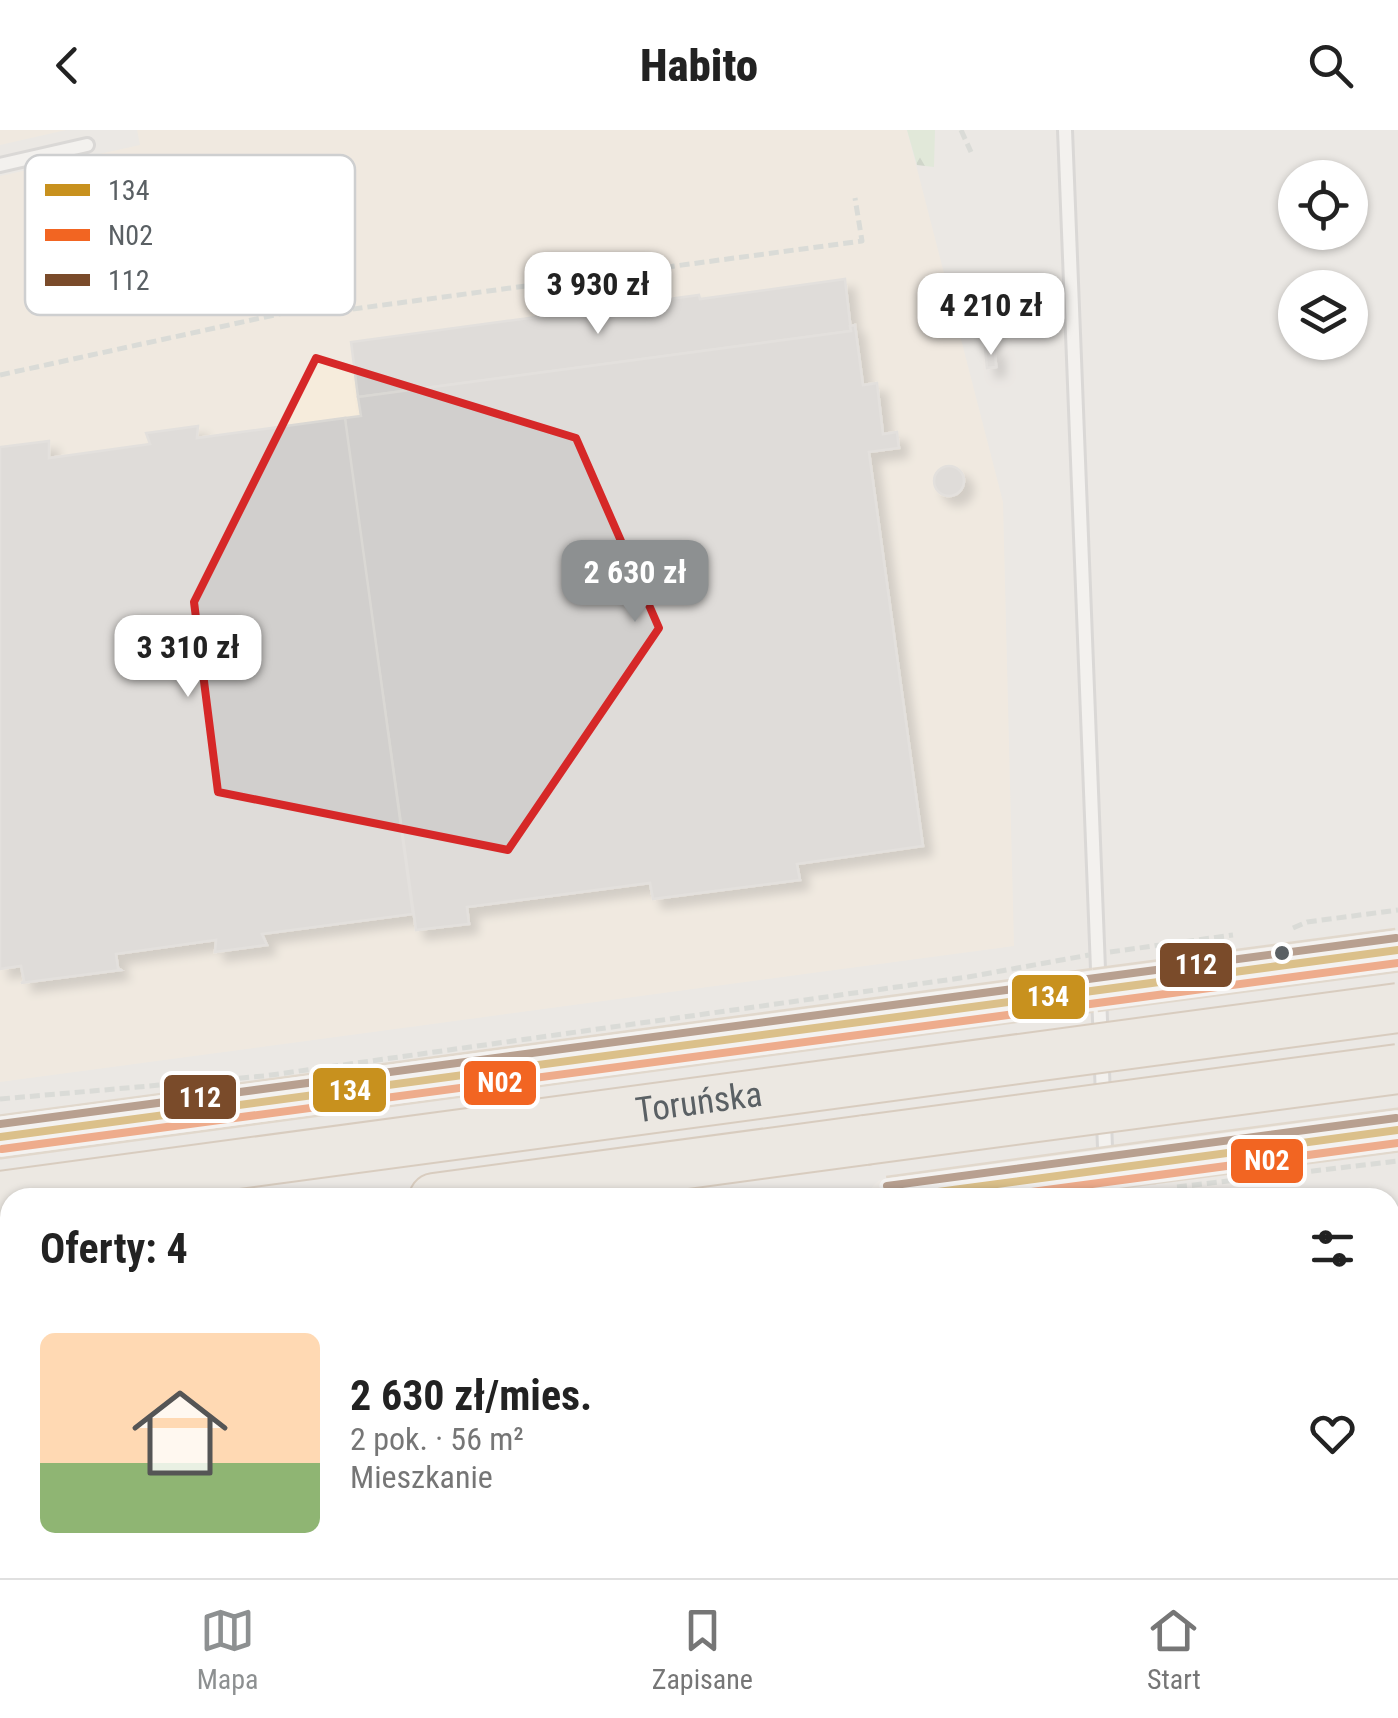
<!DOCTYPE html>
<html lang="pl">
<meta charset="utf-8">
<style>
:root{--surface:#fff;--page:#f6f6f6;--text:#222;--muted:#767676;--line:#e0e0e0;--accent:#8d9091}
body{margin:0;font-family:"Roboto Condensed",sans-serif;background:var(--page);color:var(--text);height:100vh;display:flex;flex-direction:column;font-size:38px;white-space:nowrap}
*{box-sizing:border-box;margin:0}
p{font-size:32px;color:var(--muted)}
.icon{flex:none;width:55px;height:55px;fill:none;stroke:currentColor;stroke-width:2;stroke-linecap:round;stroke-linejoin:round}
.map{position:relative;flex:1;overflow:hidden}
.panel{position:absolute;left:0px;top:1058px;width:1400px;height:392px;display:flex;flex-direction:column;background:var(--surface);border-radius:30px 30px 0 0;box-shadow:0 2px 8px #0004}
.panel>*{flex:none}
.buttons{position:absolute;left:1278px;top:30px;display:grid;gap:20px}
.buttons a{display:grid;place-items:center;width:90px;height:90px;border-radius:50%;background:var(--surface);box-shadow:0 2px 8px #0004;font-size:50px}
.price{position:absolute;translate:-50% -85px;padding:0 22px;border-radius:20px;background:#fff;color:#222;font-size:32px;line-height:65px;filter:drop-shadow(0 2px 5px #0008)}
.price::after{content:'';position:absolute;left:50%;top:60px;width:30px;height:22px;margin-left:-15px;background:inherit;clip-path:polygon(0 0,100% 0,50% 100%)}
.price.on{background:var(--accent);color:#fff}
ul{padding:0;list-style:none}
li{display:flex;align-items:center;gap:30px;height:250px;padding:0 40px}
li span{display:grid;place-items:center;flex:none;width:280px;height:200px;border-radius:15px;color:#555}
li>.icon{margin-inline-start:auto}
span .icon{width:120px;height:120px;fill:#fffc;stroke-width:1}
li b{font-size:42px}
h2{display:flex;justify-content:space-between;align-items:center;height:120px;padding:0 40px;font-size:42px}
header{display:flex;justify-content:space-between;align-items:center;height:130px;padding:0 40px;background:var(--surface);font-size:45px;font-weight:800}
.dock{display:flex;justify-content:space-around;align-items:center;height:140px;border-top:2px solid var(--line);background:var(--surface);font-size:28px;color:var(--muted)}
.dock a{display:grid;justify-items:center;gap:5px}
.dock .on{color:var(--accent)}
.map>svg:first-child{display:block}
.commercial{fill:#f6ecdc}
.industrial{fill:url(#industrial-grid)}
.grass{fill:url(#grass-tufts)}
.forest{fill:url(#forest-firs)}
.building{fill:#d1cfcd;stroke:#dad8d4;stroke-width:2.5;filter:url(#shadow)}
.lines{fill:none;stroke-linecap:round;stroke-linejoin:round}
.service-casing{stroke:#c6c6c5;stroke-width:18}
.primary-casing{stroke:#d6c5af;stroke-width:45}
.motorway-casing{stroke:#c2ac92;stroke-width:52}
.path{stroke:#c5cdc7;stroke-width:5;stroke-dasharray:10 5;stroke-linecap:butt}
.service{stroke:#fcfcfb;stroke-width:12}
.primary{stroke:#f2eee7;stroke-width:40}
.motorway{stroke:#eee8e0;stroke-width:48}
.primary-bridge-casing{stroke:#d6c5af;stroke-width:45;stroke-linecap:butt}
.motorway-bridge-casing{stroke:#c2ac92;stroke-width:52;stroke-linecap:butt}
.path-bridge{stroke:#c5cdc7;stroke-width:5;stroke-dasharray:10 5;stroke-linecap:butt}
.primary-bridge{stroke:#f2eee7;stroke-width:40}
.motorway-bridge{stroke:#eee8e0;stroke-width:48}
.bus-1-casing{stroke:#fff;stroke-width:15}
.bus-2-casing{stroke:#fff;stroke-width:15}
.bus-3-casing{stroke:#fff;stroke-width:15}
.bus-1{stroke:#c8911e;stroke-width:8}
.bus-2{stroke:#f26522;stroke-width:8}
.bus-3{stroke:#7a4b2a;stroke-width:8}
.marked{fill:none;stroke:#d62828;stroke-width:8;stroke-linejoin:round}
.bus-dot{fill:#5a6064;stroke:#fff;stroke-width:4}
.labels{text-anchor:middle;stroke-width:10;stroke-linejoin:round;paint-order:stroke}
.street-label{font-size:35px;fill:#5a6064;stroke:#fff}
.key{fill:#fff;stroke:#cecfd0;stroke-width:2.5}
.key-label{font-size:28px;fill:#5a6064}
.line-badge{stroke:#fff;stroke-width:4}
.badge-label{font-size:28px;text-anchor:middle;font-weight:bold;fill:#fff}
</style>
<header><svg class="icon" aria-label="back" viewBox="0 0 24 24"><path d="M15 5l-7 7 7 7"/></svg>Habito<svg class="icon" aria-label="search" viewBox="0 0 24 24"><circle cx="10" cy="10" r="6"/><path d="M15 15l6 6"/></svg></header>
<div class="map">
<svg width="1398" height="1448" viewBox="0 0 1398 1448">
<defs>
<pattern id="industrial-grid" width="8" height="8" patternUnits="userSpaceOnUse" patternTransform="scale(2.5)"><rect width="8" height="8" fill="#dcd9d5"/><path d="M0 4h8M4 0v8" fill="none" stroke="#b5b3b0"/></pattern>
<pattern id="grass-tufts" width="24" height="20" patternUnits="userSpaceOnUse" patternTransform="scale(2.5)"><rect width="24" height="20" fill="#d4e9cd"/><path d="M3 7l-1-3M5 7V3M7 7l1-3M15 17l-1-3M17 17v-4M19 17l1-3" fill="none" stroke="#afc0aa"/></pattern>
<pattern id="forest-firs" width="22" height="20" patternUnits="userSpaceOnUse" patternTransform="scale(2.5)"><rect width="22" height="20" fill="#d4e9cd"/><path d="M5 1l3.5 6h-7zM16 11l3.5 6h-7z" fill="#afc0aa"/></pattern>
<filter id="shadow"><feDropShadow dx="9" dy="9" stdDeviation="5" flood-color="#0004"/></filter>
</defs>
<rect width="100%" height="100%" fill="#ebe8e4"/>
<g class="commercial">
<path d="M0,0H66L0,15Z"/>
<path d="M137,0H907L1003,372L1014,816L0,952V46L140,15Z"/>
</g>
<path class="industrial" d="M10,1264V1440H1031L1032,1448H0V1266Z"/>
<g class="grass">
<path d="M10,1265V1304H0V1266Z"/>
<rect x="425" y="1440" width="55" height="8"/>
</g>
<path class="forest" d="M907,0H935L934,37L917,35Z"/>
<g class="building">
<path d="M845,149L851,201L358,267L351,212L699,165L700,169Z"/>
<path d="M855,195L863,255L877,253L883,304L897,302L899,318L869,322L923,716L797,734L800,750L653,769L650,753L467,777L469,794L416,800L347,310L345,288L361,286L358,267L851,201L850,196Z"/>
<path d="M985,218H995L996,237L987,238Z"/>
<path d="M345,288L413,784L262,804L267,815L215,822L216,810L116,824L118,838L121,840L21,853L24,851L21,836L0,839V317L49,311V328L150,314L146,303L198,296L197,308Z"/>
<circle cx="949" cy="351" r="15"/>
<rect x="0" y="1304" width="10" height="64"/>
</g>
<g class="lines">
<g class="service-casing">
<g id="service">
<path d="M1065,0L1107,1068"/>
<path d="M0,35L87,15"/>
<path d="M0,1396H10"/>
<path d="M407,1440V1448"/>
<path d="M1122,1440V1448"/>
</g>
</g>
<g class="primary-casing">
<g id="primary">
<path d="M0,1007L1095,860"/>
<path d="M1153,1032L1398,1000"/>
<path d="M0,1186L10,1184"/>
</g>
</g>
<g class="motorway-casing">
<g id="motorway">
<path d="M434,1068L865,1010"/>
<path d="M0,1125L10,1124"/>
</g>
</g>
<g class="path">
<path d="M961,0L971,22"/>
<path d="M0,245L302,179L331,182L862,111L855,68"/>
<path d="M0,1229L10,1227"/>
</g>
<use href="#service" class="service"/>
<use href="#primary" class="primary"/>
<use href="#motorway" class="motorway"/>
<g class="primary-bridge-casing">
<g id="primary-bridge">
<path d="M1095,860L1398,820"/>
<path d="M889,1068L1153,1032"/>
</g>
</g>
<g class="motorway-bridge-casing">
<g id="motorway-bridge">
<path d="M865,1010L1398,939"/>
<path id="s1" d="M0,1066L1398,878"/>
</g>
</g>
<g class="path-bridge">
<path d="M1293,798L1307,792L1398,780"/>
<path d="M1110,822L1233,805"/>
<path d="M0,969L264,946L968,847L1089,825"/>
<path d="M1177,1057L1398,1031"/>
</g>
<use href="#primary-bridge" class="primary-bridge"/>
<use href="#motorway-bridge" class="motorway-bridge"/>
<g class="bus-1-casing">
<g id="bus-1">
<path d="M0,1007L1398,820"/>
<path d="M893,1068L1398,1000"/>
</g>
</g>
<g class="bus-2-casing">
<g id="bus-2">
<path d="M2,1019L1398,833"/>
<path d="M987,1068L1398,1013"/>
</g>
</g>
<g class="bus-3-casing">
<g id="bus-3">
<path d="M0,994L1396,808"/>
<path d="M887,1056L1396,988"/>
</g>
</g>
<use href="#bus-1" class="bus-1"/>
<use href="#bus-2" class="bus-2"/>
<use href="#bus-3" class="bus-3"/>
</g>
<path d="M0 0H1398V1448H0ZM316,228L576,308L659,498L508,720L218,662L194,472Z" fill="#ebe8e4" fill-opacity=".55" fill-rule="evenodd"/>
<path class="marked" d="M316,228L576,308L659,498L508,720L218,662L194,472Z"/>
<circle class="bus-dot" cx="1282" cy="823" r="9"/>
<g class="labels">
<g class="street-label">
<text dy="12" stroke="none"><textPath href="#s1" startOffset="705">Toruńska</textPath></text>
</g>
</g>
<rect x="25" y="25" width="330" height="160" rx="15" class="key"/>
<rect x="45" y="54" width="45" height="12" fill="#c8911e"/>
<rect x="45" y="99" width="45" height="12" fill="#f26522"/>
<rect x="45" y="144" width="45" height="12" fill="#7a4b2a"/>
<g class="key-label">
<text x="108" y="70">134</text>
<text x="108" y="115">N02</text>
<text x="108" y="160">112</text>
</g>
<g class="line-badge">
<rect x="1158" y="811" width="76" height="48" rx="10" fill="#7a4b2a"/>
<rect x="1010" y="843" width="77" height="48" rx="10" fill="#c8911e"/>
<rect x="462" y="929" width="76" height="48" rx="10" fill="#f26522"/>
<rect x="311" y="936" width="77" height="48" rx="10" fill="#c8911e"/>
<rect x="162" y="943" width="76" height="48" rx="10" fill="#7a4b2a"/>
<rect x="1229" y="1007" width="76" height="48" rx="10" fill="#f26522"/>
</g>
<g class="badge-label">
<text x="1196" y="844">112</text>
<text x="1048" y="876">134</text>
<text x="500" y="962">N02</text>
<text x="350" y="970">134</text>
<text x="200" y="977">112</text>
<text x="1267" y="1040">N02</text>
</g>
</svg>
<div class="buttons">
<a><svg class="icon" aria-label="locate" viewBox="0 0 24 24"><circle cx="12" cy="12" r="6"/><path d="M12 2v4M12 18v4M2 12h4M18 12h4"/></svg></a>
<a><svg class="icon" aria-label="layers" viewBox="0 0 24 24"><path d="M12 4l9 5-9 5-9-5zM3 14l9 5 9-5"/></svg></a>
</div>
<b class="price" style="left:598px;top:207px">3 930 zł</b>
<b class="price" style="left:991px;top:228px">4 210 zł</b>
<b class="price on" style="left:635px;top:495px">2 630 zł</b>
<b class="price" style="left:188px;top:570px">3 310 zł</b>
<section class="panel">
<h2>Oferty: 4<svg class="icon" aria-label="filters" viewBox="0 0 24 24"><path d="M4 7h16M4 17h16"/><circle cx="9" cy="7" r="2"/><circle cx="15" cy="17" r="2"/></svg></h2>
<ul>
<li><span style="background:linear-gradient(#ffd9b3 65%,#8fb573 0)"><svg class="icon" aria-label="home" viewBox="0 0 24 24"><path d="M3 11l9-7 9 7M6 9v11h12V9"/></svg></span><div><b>2 630 zł/mies.</b><p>2 pok. · 56 m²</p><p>Mieszkanie</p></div><svg class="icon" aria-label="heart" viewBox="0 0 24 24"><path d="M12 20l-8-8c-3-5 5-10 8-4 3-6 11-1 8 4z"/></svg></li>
</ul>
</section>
</div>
<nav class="dock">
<a class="on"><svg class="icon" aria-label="map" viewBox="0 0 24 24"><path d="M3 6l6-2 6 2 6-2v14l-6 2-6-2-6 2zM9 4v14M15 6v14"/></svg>Mapa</a>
<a><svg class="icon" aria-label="saved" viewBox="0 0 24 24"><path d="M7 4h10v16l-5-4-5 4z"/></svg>Zapisane</a>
<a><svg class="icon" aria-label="home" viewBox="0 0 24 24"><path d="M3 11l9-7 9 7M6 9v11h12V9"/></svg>Start</a>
</nav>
